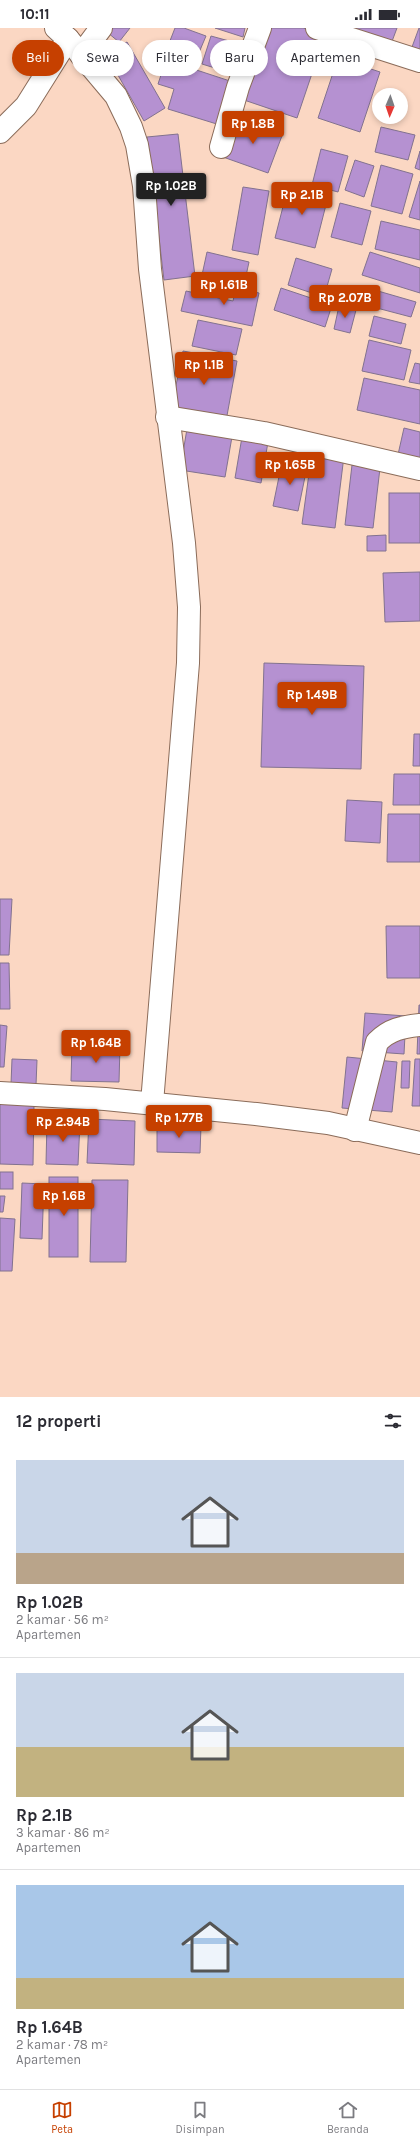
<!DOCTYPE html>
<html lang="id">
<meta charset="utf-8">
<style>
:root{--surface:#fff;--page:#f7f7f7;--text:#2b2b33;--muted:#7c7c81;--line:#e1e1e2;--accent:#c64000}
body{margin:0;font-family:Karla,sans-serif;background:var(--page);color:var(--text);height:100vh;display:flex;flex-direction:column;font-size:15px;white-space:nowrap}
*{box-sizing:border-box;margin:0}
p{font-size:13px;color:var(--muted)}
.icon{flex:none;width:22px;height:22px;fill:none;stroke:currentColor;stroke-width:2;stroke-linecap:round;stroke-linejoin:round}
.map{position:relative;height:1369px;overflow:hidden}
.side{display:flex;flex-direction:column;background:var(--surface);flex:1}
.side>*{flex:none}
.guide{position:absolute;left:12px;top:12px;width:396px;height:36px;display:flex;gap:8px}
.needle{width:26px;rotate:182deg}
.buttons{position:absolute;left:372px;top:60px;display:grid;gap:8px}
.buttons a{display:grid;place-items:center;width:36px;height:36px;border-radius:50%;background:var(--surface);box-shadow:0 2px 6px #0003;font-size:20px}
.price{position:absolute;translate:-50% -34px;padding:0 9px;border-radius:4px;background:var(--accent);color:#fff;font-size:13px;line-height:26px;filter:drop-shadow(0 1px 2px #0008)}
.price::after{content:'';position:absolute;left:50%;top:24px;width:12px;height:9px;margin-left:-6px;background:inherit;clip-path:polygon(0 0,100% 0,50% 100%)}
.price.selected{background:#222;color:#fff}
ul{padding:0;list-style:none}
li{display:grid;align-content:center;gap:8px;height:212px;padding:0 16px}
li+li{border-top:1px solid var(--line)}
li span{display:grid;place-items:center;height:124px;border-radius:0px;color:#555}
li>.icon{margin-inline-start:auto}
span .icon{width:72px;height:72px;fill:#fffc;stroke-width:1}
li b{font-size:17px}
h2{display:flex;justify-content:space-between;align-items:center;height:48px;padding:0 16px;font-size:17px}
.tag{padding:0 14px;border-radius:18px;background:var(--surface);box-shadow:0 2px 6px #0003;font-size:14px;line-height:36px}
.tag.selected{background:var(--accent);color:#fff}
.status{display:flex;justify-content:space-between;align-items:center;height:28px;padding:0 20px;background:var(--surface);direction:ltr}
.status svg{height:11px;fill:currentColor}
.tab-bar{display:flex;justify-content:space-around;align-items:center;height:56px;border-top:1px solid var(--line);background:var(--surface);font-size:11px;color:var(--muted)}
.tab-bar a{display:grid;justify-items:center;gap:2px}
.tab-bar .selected{color:var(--accent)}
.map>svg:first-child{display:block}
.building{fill:#b591d1;stroke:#82728f}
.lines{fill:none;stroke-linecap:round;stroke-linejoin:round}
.street-casing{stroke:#8b6c5a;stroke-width:24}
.street{stroke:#fff;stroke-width:22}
</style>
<div class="status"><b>10:11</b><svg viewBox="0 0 49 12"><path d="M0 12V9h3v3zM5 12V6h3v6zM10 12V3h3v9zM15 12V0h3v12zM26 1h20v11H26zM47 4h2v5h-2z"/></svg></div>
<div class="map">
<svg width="420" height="1369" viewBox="0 0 420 1369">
<rect width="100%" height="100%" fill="#fbd7c3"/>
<g class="building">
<path d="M102,0H130L119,14Z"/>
<path d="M175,0H184L206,8L195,34L166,23Z"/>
<path d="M215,0H245L243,9Z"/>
<path d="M269,0H303L325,7L297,90L244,72Z"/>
<path d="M347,0H397L391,16Z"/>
<path d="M419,0H420V22L412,19Z"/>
<path d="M211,8L240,16L231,45L202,36Z"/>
<path d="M127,14L165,80L144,93L106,26Z"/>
<path d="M338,30L380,44L360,104L318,90Z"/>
<path d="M166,32L233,54L220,97L168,81L174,61L158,56Z"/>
<path d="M238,88L283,105L268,145L223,129Z"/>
<path d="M381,99L415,107L408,132L375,124Z"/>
<path d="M178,106L195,248L164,252L147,109Z"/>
<path d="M321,121L348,128L338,164L312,157Z"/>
<path d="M420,123V142L415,140Z"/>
<path d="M355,132L374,138L364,169L345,162Z"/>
<path d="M381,137L413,146L402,186L371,178Z"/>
<path d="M420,153V192L409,189Z"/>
<path d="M289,155L329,165L315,220L275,210Z"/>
<path d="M243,159L269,163L258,227L232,222Z"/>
<path d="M340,175L371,183L362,217L331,209Z"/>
<path d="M381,193L420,202V232L375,221Z"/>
<path d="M207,224L249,234L244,257L202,247Z"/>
<path d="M370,224L420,240V265L362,247Z"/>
<path d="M296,230L332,241L324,269L288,257Z"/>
<path d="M236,260L259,265L252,298L181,283L186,263L233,273Z"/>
<path d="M281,260L332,277L325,299L274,282Z"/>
<path d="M378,263L416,274L411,289L373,279Z"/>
<path d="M339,278L356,282L350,305L334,301Z"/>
<path d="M374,288L406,296L401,316L369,308Z"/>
<path d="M198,292L242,301L236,327L192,318Z"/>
<path d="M369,312L411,322L404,352L362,343Z"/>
<path d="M183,323L237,333L226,393L171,382Z"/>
<path d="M415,335L420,336V356L409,354Z"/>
<path d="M364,350L420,362V396L357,382Z"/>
<path d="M188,395L233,403L225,449L180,442Z"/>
<path d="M404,400L420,404V436L397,431Z"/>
<path d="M242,409L268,414L261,455L235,450Z"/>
<path d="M312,424L344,428L335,500L302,496Z"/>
<path d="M282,434L307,439L298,483L273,478Z"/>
<path d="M352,437L380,440L373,500L345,497Z"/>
<rect x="389" y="465" width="31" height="50"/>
<path d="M386,507V523H367V508Z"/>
<path d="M420,544V593L385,594L383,545Z"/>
<path d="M264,635L364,638L361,741L261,739Z"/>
<path d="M414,706H420V738H413Z"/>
<path d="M394,746H420V777H393Z"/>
<path d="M347,772L382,774L380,815L345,813Z"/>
<path d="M388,786H420V834H387Z"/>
<path d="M0,871H12L9,927H0Z"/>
<path d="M386,898H420V950H387Z"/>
<path d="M0,935H9L10,981H0Z"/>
<path d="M419,977H420V1026H417Z"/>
<path d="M365,985L406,988L404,1026L362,1023Z"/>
<path d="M0,997L7,998L4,1039H0Z"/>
<path d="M72,1017L120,1018L119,1054L71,1053Z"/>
<path d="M347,1029L397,1034L392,1084L342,1080Z"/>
<path d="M12,1031L37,1032L36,1057L11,1056Z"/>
<path d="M415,1031H420V1078H412Z"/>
<path d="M402,1033H410L409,1060H401Z"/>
<path d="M0,1076L34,1077L33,1137L0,1136Z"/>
<path d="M89,1091L135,1093L134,1137L87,1135Z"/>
<path d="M47,1093L80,1094L78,1137L46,1136Z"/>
<path d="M157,1096L201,1098L200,1125L157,1124Z"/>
<rect x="0" y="1144" width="13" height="17"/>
<rect x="49" y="1149" width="29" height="80"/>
<path d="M92,1152H128L126,1234H90Z"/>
<path d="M22,1155L44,1156L42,1211L20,1210Z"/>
<path d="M0,1168H5L3,1184H0Z"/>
<path d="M0,1190L15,1191L12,1243H0Z"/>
</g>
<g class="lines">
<g class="street-casing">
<g id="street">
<path d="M56,0L68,11L116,68L131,99L137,117L144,158L150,241L184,515L189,579L188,635L152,1075"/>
<path d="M317,0L420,33"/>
<path d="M81,27L101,0"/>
<path d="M0,104L26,78L68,11"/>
<path d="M221,119L238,59L260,0"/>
<path d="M167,389L264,405L420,441"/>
<path d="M0,1065L105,1071L256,1086L328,1095L420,1115"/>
<path d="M355,1102L377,1014C390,1001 402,999 420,997"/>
</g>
</g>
<use href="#street" class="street"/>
</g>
</svg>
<div class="buttons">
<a><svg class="needle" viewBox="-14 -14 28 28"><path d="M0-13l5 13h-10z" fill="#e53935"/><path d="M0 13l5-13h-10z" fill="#7c7c81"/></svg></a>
</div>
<b class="price" style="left:253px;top:117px">Rp 1.8B</b>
<b class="price selected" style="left:171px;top:179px">Rp 1.02B</b>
<b class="price" style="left:302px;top:188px">Rp 2.1B</b>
<b class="price" style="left:224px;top:278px">Rp 1.61B</b>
<b class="price" style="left:345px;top:291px">Rp 2.07B</b>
<b class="price" style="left:204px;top:358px">Rp 1.1B</b>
<b class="price" style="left:290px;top:458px">Rp 1.65B</b>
<b class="price" style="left:312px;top:688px">Rp 1.49B</b>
<b class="price" style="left:96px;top:1036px">Rp 1.64B</b>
<b class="price" style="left:179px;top:1111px">Rp 1.77B</b>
<b class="price" style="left:63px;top:1115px">Rp 2.94B</b>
<b class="price" style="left:64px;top:1189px">Rp 1.6B</b>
<div class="guide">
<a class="tag selected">Beli</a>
<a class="tag">Sewa</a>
<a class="tag">Filter</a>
<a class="tag">Baru</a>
<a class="tag">Apartemen</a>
</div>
</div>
<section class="side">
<h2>12 properti<svg class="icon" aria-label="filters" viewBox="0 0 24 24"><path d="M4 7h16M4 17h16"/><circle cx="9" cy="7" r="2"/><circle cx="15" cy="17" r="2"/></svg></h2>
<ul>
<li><span style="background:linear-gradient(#c9d6e8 75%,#b9a48a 0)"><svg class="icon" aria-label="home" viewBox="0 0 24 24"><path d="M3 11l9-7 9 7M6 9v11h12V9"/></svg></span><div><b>Rp 1.02B</b><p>2 kamar · 56 m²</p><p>Apartemen</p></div></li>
<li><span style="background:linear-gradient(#c9d6e8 60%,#c2b280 0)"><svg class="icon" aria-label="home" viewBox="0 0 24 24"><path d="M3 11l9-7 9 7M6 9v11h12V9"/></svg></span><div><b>Rp 2.1B</b><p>3 kamar · 86 m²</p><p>Apartemen</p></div></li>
<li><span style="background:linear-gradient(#a9c7e8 75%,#c2b280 0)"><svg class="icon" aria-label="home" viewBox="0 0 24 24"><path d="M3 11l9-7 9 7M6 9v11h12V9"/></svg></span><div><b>Rp 1.64B</b><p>2 kamar · 78 m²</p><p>Apartemen</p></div></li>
</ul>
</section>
<nav class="tab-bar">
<a class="selected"><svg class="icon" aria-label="map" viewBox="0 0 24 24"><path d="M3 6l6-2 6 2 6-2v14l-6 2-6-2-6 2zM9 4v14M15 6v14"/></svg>Peta</a>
<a><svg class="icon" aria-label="saved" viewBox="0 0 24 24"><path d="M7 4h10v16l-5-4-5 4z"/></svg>Disimpan</a>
<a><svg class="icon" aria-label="home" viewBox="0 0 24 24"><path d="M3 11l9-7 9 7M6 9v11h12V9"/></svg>Beranda</a>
</nav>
